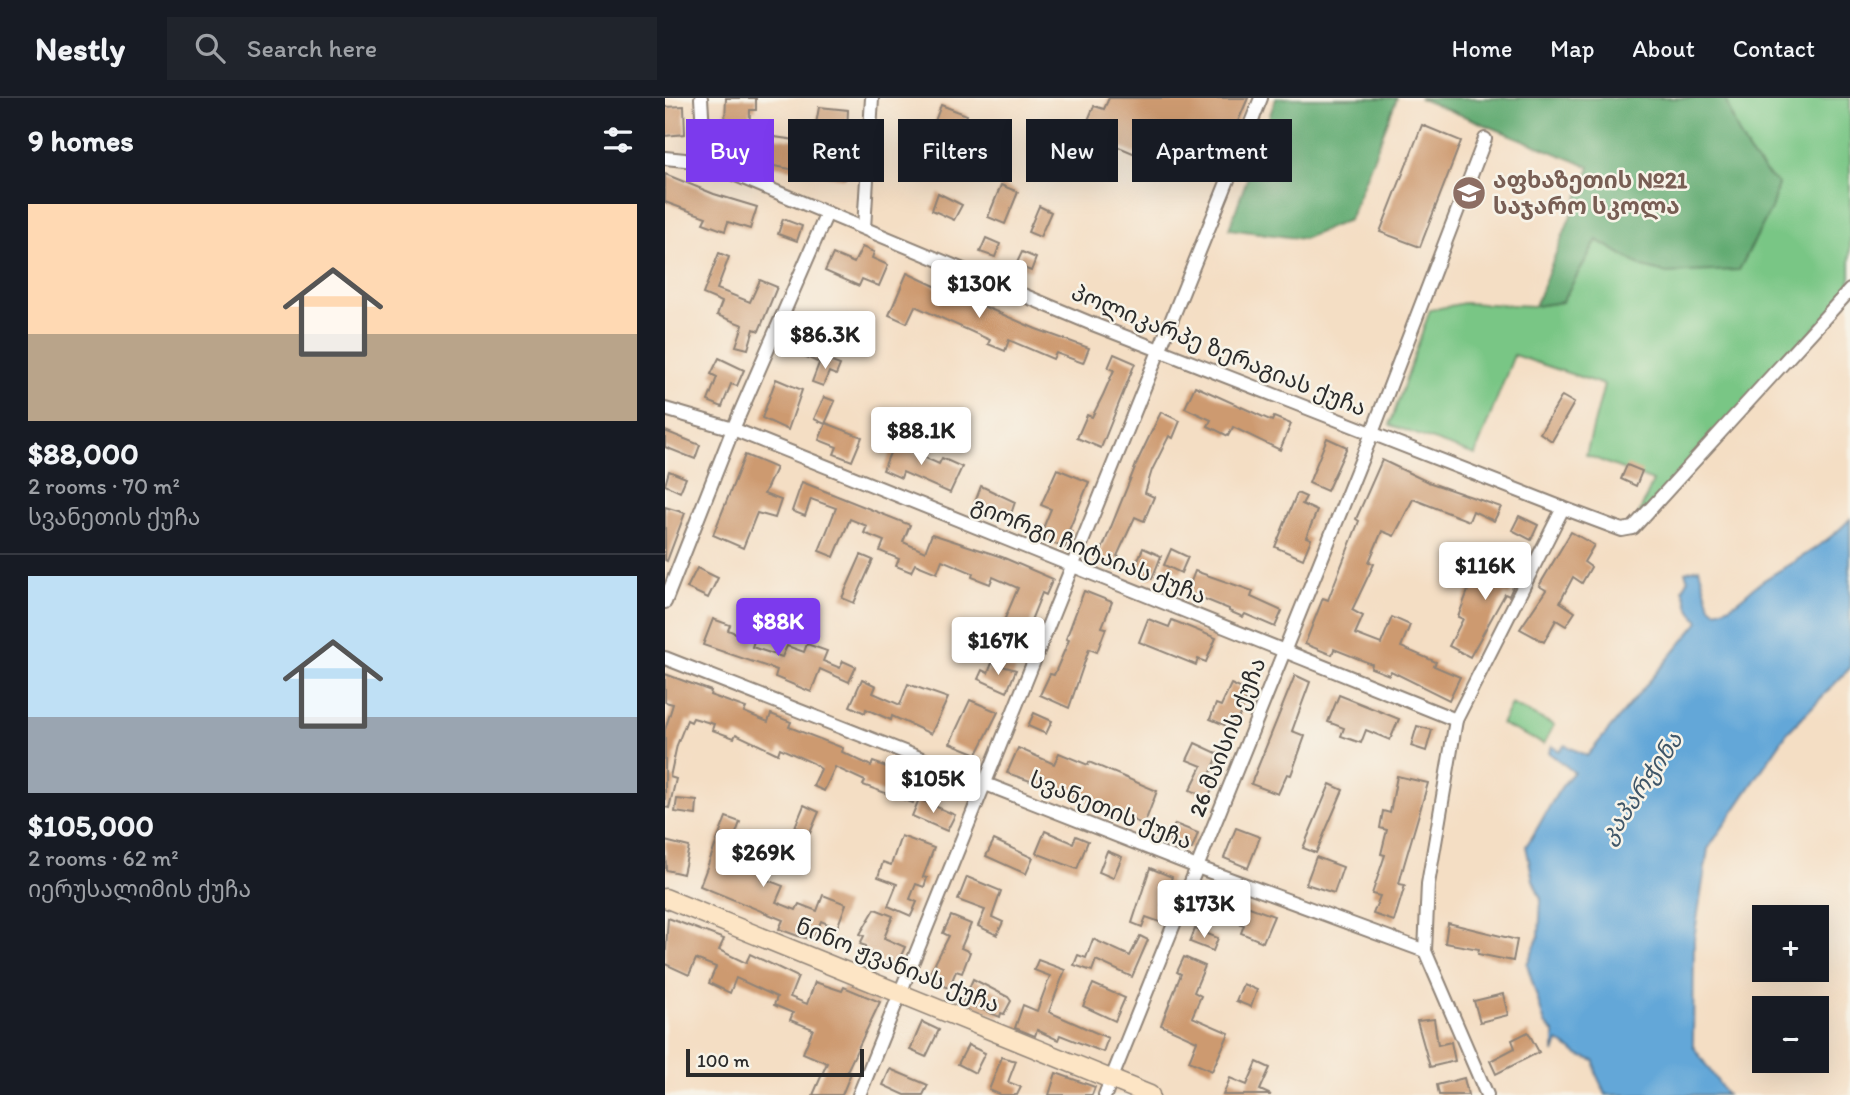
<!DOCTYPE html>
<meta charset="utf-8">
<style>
:root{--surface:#171b24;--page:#20242c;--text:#f1f3f6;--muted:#9ea1a6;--line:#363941;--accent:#7c3aed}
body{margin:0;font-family:Itim,"Noto Sans Georgian",sans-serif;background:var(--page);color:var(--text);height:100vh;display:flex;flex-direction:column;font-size:26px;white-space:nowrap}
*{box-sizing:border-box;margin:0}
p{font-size:23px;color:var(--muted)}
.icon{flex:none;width:38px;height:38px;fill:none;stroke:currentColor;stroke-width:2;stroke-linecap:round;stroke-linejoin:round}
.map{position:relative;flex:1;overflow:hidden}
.sheet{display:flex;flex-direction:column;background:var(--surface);width:665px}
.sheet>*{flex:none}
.guide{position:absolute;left:21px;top:21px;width:665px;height:63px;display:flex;gap:14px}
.fabs{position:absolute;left:1087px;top:807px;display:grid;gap:14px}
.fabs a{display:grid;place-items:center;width:77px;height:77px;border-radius:0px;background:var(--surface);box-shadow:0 7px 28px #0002;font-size:35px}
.scale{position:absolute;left:21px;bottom:18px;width:178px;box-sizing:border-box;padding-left:7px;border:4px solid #2b2b2b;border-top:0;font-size:19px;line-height:24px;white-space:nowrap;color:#2b2b2b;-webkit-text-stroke:5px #f7f3e8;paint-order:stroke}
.price{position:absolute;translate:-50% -60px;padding:0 16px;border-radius:7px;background:#fff;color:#222;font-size:23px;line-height:46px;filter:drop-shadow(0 2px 4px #0008)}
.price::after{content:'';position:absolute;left:50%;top:42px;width:21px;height:16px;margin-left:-10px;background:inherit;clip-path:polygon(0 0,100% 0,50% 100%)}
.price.on{background:var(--accent);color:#fff}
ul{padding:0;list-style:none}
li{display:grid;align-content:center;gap:14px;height:371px;padding:0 28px}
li+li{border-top:2px solid var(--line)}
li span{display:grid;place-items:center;height:217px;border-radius:0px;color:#555}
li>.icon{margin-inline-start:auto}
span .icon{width:126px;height:126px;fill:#fffc;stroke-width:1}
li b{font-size:30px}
h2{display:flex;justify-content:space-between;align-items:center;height:84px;padding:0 28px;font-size:30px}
.pill{padding:0 24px;border-radius:0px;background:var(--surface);box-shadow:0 7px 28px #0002;font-size:24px;line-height:63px}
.pill.on{background:var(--accent);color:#fff}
header{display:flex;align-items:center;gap:42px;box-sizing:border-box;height:98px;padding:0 35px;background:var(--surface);border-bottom:2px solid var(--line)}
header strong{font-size:33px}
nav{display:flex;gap:38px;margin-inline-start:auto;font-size:24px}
.search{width:490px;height:63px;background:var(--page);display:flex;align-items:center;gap:18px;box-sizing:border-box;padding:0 24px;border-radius:0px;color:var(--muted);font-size:26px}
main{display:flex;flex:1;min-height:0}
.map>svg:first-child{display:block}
.green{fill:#79c685;stroke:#527858;stroke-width:2}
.forest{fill:#62ab72;stroke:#466b4e;stroke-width:2}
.water{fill:#63a7d8;stroke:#476982;stroke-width:2}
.building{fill:#cd9a6f}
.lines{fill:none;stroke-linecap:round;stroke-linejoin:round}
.street-casing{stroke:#908478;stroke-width:16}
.secondary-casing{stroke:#908478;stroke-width:21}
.street{stroke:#fff;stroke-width:12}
.secondary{stroke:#fde5c5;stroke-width:18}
.labels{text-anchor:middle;stroke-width:5;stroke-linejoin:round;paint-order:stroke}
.education-label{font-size:23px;font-weight:bold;fill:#785e54;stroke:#f7f3e8;text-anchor:start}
.street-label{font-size:23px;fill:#2b2b2b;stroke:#f7f3e8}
.water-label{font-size:24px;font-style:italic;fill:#3f5668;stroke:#f7f3e8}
</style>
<header>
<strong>Nestly</strong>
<div class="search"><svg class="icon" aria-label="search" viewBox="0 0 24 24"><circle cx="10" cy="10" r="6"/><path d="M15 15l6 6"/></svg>Search here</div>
<nav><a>Home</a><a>Map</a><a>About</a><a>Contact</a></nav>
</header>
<main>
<section class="sheet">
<h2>9 homes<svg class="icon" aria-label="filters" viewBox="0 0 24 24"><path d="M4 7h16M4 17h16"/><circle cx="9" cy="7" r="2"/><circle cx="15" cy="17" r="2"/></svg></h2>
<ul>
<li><span style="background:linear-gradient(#ffd9b3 60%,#b9a48a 0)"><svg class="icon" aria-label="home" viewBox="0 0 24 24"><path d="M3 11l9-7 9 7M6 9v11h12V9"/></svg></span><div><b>$88,000</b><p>2 rooms · 70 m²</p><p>სვანეთის ქუჩა</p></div></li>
<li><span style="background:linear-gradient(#bfe0f5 65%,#9aa5b1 0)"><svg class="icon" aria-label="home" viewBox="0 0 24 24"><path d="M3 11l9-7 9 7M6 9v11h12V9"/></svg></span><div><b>$105,000</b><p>2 rooms · 62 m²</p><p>იერუსალიმის ქუჩა</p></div></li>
</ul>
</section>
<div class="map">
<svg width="1185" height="997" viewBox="0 0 1185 997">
<rect width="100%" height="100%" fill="#f7f3e8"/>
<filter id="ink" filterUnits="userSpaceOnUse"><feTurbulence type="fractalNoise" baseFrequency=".0143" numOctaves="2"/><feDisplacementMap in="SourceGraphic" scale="14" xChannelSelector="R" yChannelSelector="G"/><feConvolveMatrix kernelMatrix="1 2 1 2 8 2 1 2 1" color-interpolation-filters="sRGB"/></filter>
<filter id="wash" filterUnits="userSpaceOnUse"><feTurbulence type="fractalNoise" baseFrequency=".00686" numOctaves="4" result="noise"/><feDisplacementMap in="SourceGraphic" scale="28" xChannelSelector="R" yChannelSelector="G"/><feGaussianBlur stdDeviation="1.57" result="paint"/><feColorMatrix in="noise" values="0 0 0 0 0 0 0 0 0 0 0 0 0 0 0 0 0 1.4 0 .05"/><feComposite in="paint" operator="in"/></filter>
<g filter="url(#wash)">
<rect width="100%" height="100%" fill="#f4dec4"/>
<g class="green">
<path d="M1060,0H1185V192L968,430L988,383L921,357L939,287L849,257L810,357L725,327L765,212L799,205L870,208L896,204L932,142L978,169L1074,172L1106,111L1113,86C1081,58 1074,40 1060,0Z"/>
<path d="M846,606L889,627L879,646L836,626Z"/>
</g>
<g class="forest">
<path d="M611,0H732L684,122L638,141L564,131Z"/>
<path d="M754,0H1060C1074,40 1081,57 1113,86L1106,111L1074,172L1000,175L978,169L932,142L897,204L870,208L925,69Z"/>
</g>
<path class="water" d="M1185,421V570L1122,635L1043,751L1029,841L1028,948L1062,997H941L931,976L930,963L915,958L893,943L889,955V934L880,926L862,866L874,838L876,801L868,782L861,748C879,723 888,695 909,674L884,655L887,648L894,653L900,647L922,658L1034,524L1024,510L1018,491L1023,482L1020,474L1034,470L1045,508L1051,513C1071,509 1080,495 1096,484C1127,464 1160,448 1185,421Z"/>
<g id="blocks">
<g class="building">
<path d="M61,0H91V12H85L84,52L59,51Z"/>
<path d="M444,0H583L560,54L546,48L539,65L520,58L513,74L418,34L429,8L439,11Z"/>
<path d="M276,7L302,17L279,82L252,72Z"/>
<path d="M19,8L20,36L0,38V9Z"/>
<path d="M154,9L183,12L182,33H186L180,81L98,66L102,38L159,46L161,27L151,26Z"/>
<path d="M757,27L796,43L755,149L715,134Z"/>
<path d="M0,76L49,96L92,109L85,131L63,124L60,133L38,125L41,119L0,104Z"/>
<path d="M336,87L353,94L340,126L323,119Z"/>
<path d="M273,95L297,107L289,122L267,112Z"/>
<path d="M374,108L386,114L375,139L363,134Z"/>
<path d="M118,121L137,128L132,143L113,136Z"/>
<path d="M321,140L335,146L330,159L315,154Z"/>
<path d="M197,149L209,154L207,160L223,167L214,188L197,181L194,188L160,173L168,156L189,165Z"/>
<path d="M357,154L371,160L366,173L351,167Z"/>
<path d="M54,155L64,159L52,191L85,204L95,182L112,189L94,233L89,231L83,251L71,248L78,227L52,217L57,204L38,196Z"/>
<path d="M242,175L287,196L288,193L312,203L311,205L371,231L424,250L418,265L391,255L388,261L344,242L340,253L323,246L325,242L250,208L242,225L224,217Z"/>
<path d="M133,232L160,245L152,264L124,251Z"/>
<path d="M449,256L470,265L436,350L412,340L422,317L427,319L438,297L449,272L443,270Z"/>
<path d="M54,260L79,272L72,288L66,286L57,309L43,303L52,279L46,276Z"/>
<path d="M156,260L175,267L171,277L164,274L158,288L147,284Z"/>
<path d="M111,281L137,292L123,332L97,320Z"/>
<path d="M530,288L607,323L609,319L626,326L615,352L568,329L563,338L543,328L546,322L520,310Z"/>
<path d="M897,298L909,305L887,343L875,335Z"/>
<path d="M159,299L170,303L160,326L149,321Z"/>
<path d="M496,314L515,323L508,340L504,338L487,372L480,395L489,399L479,423L470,419L452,458L454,459L449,471L432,464L473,362Z"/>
<path d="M161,325L197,339L187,363L169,356L172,349L154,342Z"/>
<path d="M0,333L35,347L30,361L0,349Z"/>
<path d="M231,340L249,348L247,354L274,366L277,360L297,369L285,395L238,374L236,380L218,372Z"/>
<path d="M662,340L682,349L662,393L644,385Z"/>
<path d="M80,357L111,370L99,396L116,402L110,420L92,415L78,450L48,437Z"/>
<path d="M717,362L763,384L836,409L829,423L808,413L804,423L748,401L729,438L717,433L704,464L709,466L687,512L698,518L690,536L716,546L727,519L745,527L736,549L771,564L769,568L795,579L784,602L726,573L724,577L706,570L707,566L669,551L667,557L640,546L658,500L663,502L673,476L694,423L691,421Z"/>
<path d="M962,367L977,373L971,388L956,381Z"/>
<path d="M392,371L424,384L404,432L407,434L400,450L374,440L386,411L376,407Z"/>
<path d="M4,373L21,380L15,394L0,387Z"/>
<path d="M137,384L245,427L238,444L260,454L267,436L337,459L388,481L381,497L377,495L363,530L368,532L360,551L332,539L353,490L328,479L325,486L307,479L308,475L277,462L272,475L250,466L246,474L231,468L234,461L215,453L219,443L199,435L202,428L185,421L169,459L154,453L171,410L146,401L140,418L127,413Z"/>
<path d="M316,388L350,404L345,419L309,407Z"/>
<path d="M632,395L641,399L637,406L652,413L641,439L646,441L638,461L610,449Z"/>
<path d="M0,409L20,415L2,463L0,462Z"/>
<path d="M854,418L873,427L866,442L847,432Z"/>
<path d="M906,434L929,447L919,464L926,469L917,485L908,479L895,504L910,514L901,528L891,522L879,544L855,531L881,492L874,488Z"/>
<path d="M478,450L496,458L487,481L468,473Z"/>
<path d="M506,451L523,459L516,475L499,467Z"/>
<path d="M839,452L860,462L844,498L840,496L805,559L784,548L798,521L793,519L806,485L816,490Z"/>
<path d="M196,457L208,462L189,505L177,500Z"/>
<path d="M32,470L53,480L43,500L22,490Z"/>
<path d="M530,473L588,493L586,499L617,513L610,529L580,516L578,519L564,513V511L522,494Z"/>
<path d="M419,493L447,504L437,529L441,530L432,554L424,551L404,610L375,597L385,576L389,577L404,542L401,541Z"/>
<path d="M48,521L65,527L63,532L89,543L87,549L117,559L122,548L139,554L142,546L162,553L158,563L175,570L178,563L191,569L184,584L155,571L146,594L110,579L112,572L38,547Z"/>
<path d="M483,521L504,529L507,522L551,540L541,564L533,561L531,567L474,544Z"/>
<path d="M327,565L351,572L342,594L313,581L317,572L323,575Z"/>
<path d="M0,576L46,593L45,597L81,610L79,614L103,624L106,616L126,624L124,629L178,650L177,654L206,668L208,664L257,682L248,705L198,687L200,683L170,669L159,693L148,688L156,671L148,665L115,650L113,656L71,636L69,640L47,632L49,626L28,620L26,624L22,622L12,647L5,679L11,681L4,710L0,709V632L8,606L0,604Z"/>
<path d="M630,577L645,584L627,633L640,638L626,677L622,676L613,696L586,686Z"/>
<path d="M197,581L211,588L208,595L235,607L243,586L283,600L266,636L227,618L226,622L201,611L200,615L185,608Z"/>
<path d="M566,586L584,594L569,631L545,621L551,606L556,608Z"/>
<path d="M674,597L734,621L725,642L701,632L696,645L676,638L679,630L663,624Z"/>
<path d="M305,602L333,614L312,656L285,645Z"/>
<path d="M369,615L387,623L381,636L363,628Z"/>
<path d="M752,628L767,632L761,653L746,648Z"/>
<path d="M530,645L554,656L544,679L552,682L543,700L525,692L537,668L522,662Z"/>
<path d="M353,650L389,666L394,655L423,667L424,664L492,693L479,727L430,705L342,675Z"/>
<path d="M732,678L763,685L739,767L734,786L740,787L729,823L708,816L715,798L707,796L720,757L716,756L722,732L715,730L718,713L725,715Z"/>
<path d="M665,686L678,692L651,755L638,750Z"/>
<path d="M12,701L32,703L31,717L10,714Z"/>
<path d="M254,701L290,717L282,733L247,718Z"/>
<path d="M139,707L154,714L145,735L130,729Z"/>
<path d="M61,719L75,724L61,763L82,773L91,751L106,757L97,780L118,788L111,804L131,812L134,806L152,813L158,797L181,806L172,830L156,823L148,842L133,838L114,831L118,822L35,788Z"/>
<path d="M510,726L533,735L527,751L503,742Z"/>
<path d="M571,730L595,739L583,770L559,760Z"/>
<path d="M380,733L408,745L411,738L423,743L412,771L371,755Z"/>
<path d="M236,738L269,750L258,779L262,780L259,789L251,786L245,801L252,804L246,818L223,808L232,786L213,779L218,764L226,767Z"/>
<path d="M329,742L368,760L361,776L321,758Z"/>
<path d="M0,743L24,749L18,776L1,772Z"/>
<path d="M442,753L457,759L448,780L434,774Z"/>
<path d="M651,759L678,769L669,795L641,786Z"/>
<path d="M485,770L507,779L496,807L501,809L495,824L481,819L477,829L467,825Z"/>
<path d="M302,779L336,793L327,819L338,824L332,837L313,828L320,812L293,802Z"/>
<path d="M544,794L609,818L598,844L576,835L579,827L538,811Z"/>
<path d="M210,811L228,818L219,840L240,849L230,871L212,863L214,858L200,852L201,848L195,846L199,838L195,836Z"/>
<path d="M286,818L306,826L296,850L305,854L297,875L291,873L284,890L262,881L284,838L278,835Z"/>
<path d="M3,820L59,841L54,852L81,865L85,856L133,879L125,899L142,906L150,884L177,893L179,889L215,904L182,973L186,975L177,997H148L162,965L138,955L148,931L125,922L128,915L109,907L112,899L71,880L65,895L44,885L51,869L31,861L24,877L0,866Z"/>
<path d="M783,825L852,842L848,863L813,856L814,851L780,845Z"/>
<path d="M530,831L553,840L548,853L525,844Z"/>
<path d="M475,838L483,842L467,879L431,862L427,873L409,867L413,857L421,860L428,841L465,858Z"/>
<path d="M519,859L540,868L529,894L536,898L527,919L564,935L547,973L524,963L532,943L496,927L516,876L512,874Z"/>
<path d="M373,862L400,872L384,914L443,940L438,954L395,937L393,942L372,932L370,938L350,930L358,907L372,913L385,878L369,872Z"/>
<path d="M308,881L343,899L346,903L339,916L336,915L335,919L298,904Z"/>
<path d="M428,886L460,900L450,923L418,908Z"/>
<path d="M578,886L592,892L586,909L571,903Z"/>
<path d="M838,896L843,917L815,924L809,903Z"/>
<path d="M769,921L773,947L786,944L790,963L765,969L752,923Z"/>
<path d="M257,924L274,932L261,959L245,952Z"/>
<path d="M863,934L874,954L831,976L825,963L850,950L847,942Z"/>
<path d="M303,947L320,955L310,975L293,966Z"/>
<path d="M337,959L351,963L343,984L356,989L352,997H336L324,992Z"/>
<path d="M592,964L605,970L595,992L606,997H558L565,980L582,987Z"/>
<path d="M225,971L263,987L258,997H240L218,987Z"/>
<path d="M391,975L430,989L427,997H384Z"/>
<path d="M799,980L803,997H774L772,987Z"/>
</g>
</g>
</g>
<g filter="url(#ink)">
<use href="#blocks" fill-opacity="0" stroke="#908478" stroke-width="2"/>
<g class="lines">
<g class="street-casing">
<g id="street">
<path d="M36,0L40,64"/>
<path d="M0,60L40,64L425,225L898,410"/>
<path d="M199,130L207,0"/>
<path d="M0,311L68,331L791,622"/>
<path d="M0,504L68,331L162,115"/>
<path d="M0,560L532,769L760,853"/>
<path d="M194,997L596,0"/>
<path d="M440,997L702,348L820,41"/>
<path d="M822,997L760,853L763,786L791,622L898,410L957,432L968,430L1185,192"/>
</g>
</g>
<g class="secondary-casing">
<path id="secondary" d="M0,800L485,997"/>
</g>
<use href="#street" class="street"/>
<use href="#secondary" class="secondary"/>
</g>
</g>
<defs>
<g id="school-disc" transform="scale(1.75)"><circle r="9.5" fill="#8d6e63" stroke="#f7f3e8"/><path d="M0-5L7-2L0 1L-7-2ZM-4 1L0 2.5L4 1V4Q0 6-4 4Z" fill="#fff"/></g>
</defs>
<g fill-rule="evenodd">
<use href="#school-disc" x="804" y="95"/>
</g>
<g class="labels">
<g class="education-label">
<text x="828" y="90">აფხაზეთის №21<tspan x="828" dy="26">საჯარო სკოლა</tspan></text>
</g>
<g class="street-label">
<text transform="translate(554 252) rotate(22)" y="8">პოლიკარპე ზერაგიას ქუჩა</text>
<text transform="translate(424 452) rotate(22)" y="8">გიორგი ჩიტაიას ქუჩა</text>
<text transform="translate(562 639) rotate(-68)" y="8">26 მაისის ქუჩა</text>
<text transform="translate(446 712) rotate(22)" y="8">სვანეთის ქუჩა</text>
<text transform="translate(233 867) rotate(22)" y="8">ნინო ჟვანიას ქუჩა</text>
</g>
<g class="water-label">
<text transform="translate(976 690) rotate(-56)" y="8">კაპარჭინა</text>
</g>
</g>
</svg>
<div class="fabs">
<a>+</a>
<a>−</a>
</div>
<div class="scale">100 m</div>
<b class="price" style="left:314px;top:222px">$130K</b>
<b class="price" style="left:160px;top:273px">$86.3K</b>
<b class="price" style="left:256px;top:369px">$88.1K</b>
<b class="price" style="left:820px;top:504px">$116K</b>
<b class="price on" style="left:113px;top:560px">$88K</b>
<b class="price" style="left:333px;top:579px">$167K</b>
<b class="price" style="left:268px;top:717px">$105K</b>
<b class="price" style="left:98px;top:791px">$269K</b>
<b class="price" style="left:539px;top:842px">$173K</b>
<div class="guide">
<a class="pill on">Buy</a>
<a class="pill">Rent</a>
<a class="pill">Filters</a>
<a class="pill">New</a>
<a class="pill">Apartment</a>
</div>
</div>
</main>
